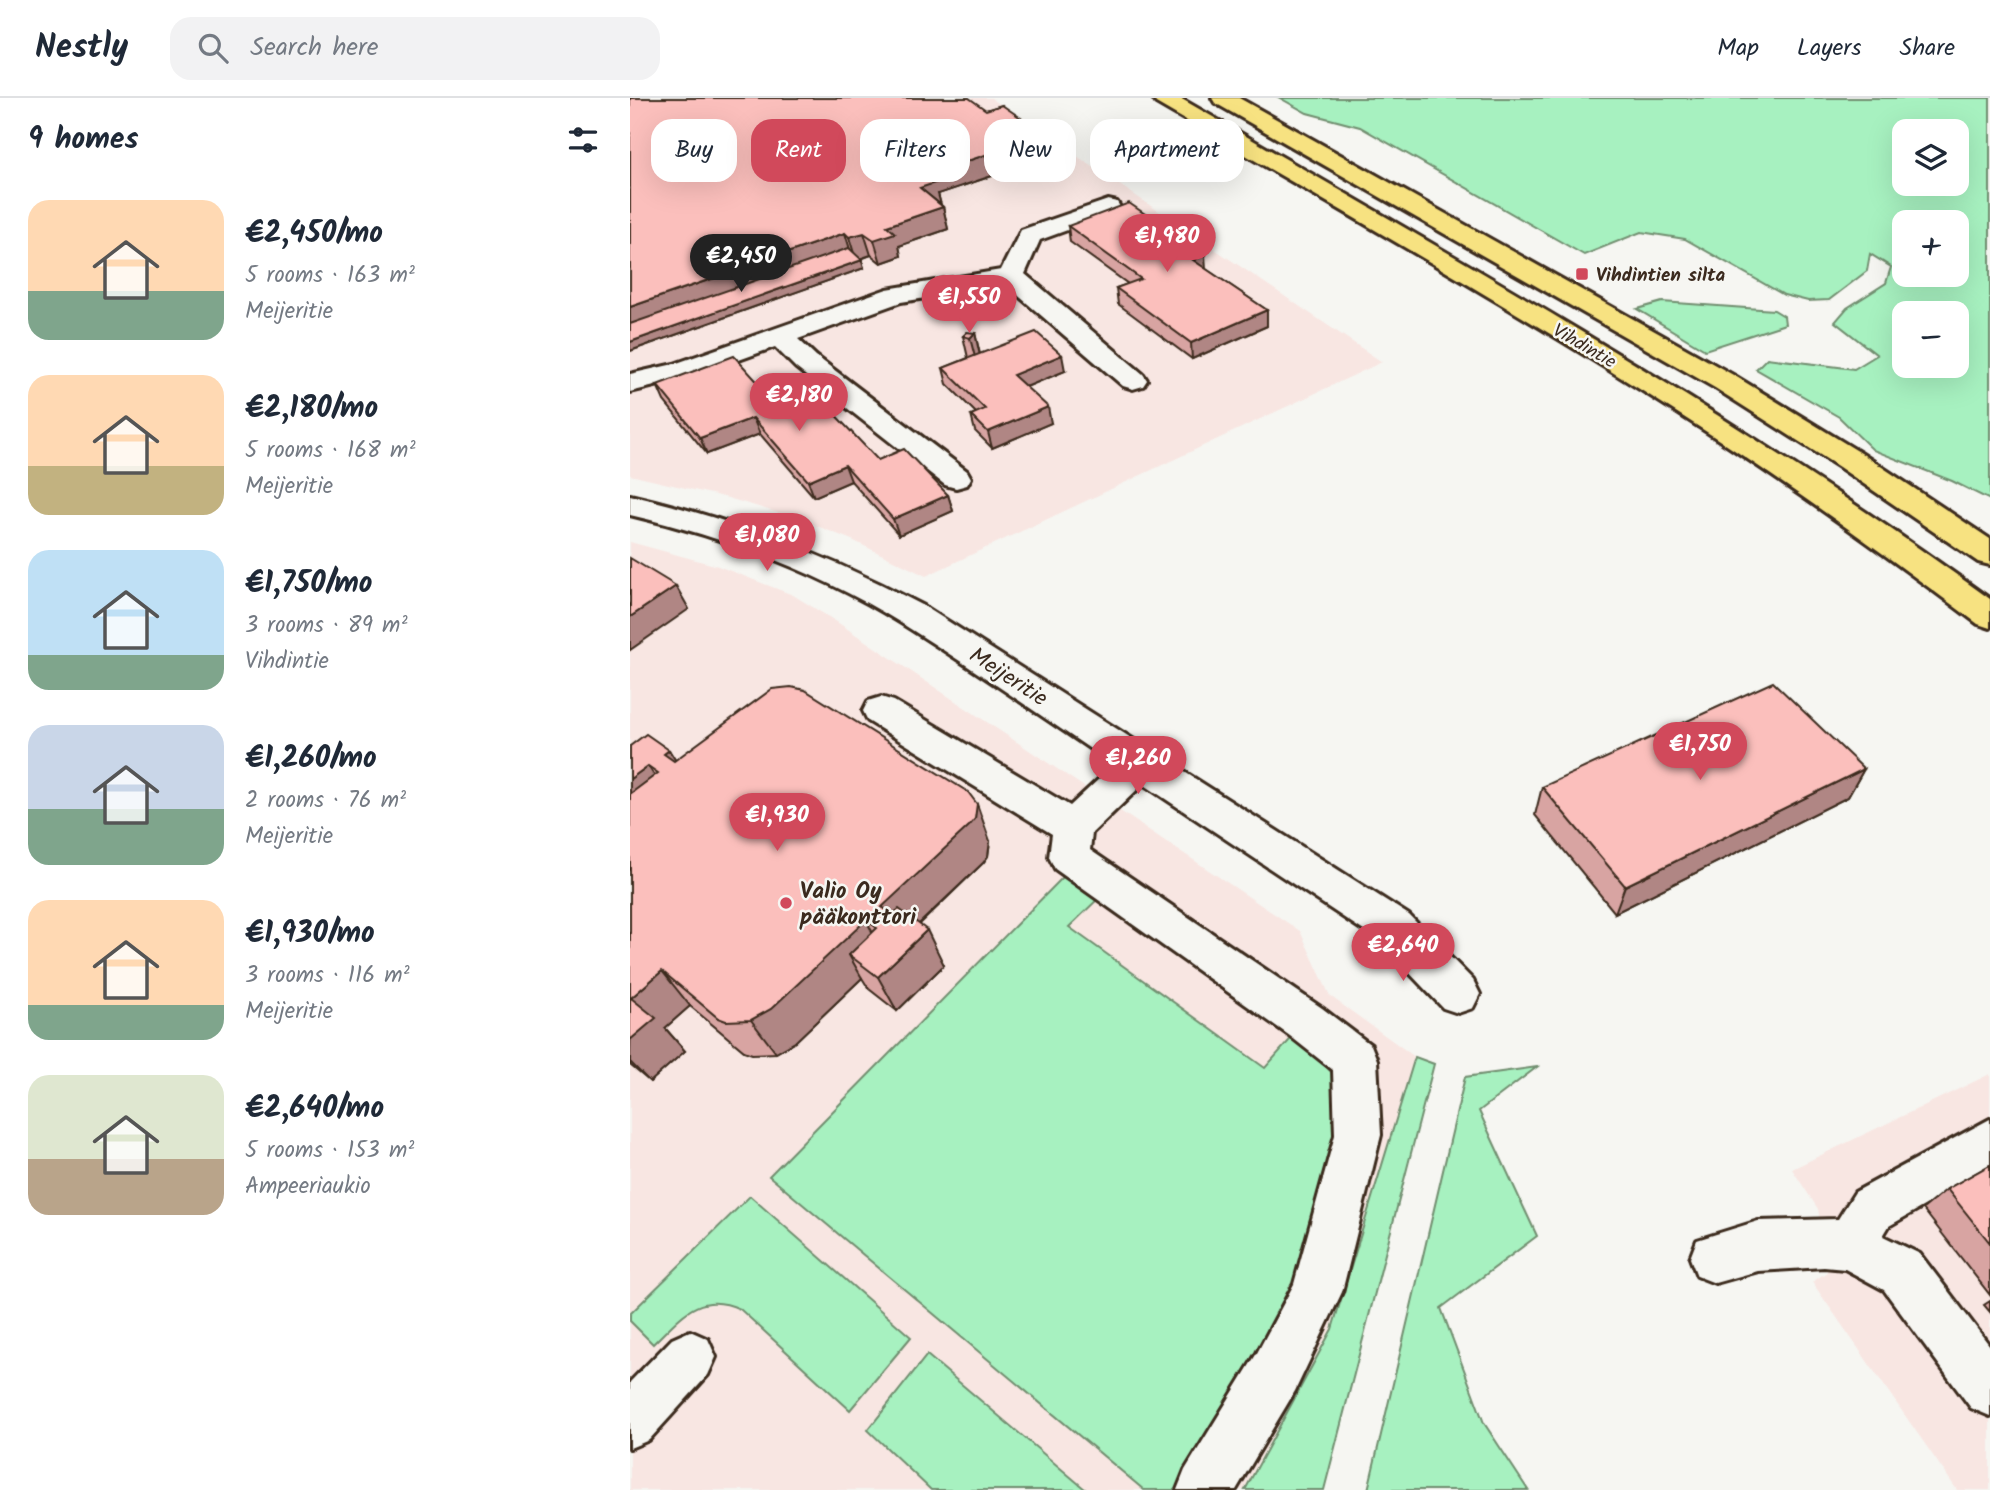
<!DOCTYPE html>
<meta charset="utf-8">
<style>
:root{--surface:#fff;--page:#f2f2f3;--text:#1f2937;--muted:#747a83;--line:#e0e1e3;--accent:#d1495b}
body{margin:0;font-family:Kalam,sans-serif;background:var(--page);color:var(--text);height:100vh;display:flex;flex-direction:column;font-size:26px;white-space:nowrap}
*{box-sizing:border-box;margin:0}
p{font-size:23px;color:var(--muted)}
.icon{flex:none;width:38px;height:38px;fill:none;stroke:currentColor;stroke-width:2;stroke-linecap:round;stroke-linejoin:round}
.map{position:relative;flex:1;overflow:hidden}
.drawer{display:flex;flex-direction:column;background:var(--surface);width:630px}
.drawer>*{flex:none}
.top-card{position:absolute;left:21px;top:21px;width:665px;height:63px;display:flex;gap:14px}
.fabs{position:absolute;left:1262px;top:21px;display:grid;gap:14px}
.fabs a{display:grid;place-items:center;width:77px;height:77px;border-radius:14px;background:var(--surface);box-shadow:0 7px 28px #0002;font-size:35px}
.price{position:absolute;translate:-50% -60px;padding:0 16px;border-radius:24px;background:var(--accent);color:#fff;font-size:23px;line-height:46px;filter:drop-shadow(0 2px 4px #0008)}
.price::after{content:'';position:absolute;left:50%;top:42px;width:21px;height:16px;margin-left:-10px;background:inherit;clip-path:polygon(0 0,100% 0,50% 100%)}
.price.active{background:#222;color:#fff}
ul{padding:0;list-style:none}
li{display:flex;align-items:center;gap:21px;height:175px;padding:0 28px}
li span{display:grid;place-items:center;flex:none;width:196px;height:140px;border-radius:21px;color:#555}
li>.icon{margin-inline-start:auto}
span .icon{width:84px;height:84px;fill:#fffc;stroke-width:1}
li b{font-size:30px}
h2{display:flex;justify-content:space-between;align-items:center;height:84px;padding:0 28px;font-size:30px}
.tag{padding:0 24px;border-radius:21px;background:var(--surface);box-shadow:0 7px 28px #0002;font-size:24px;line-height:63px}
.tag.active{background:var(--accent);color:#fff}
header{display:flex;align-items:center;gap:42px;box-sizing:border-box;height:98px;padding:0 35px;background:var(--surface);border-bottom:2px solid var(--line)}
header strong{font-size:33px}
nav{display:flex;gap:38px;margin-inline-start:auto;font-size:24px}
.search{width:490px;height:63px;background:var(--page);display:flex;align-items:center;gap:18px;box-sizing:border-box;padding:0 24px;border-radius:21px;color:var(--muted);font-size:26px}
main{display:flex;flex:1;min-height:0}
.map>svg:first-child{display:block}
.built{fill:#f8e6e2}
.green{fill:#a7f1c0;stroke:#718e6f;stroke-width:2;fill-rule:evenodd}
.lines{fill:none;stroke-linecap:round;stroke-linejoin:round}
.minor-casing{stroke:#3b2a1e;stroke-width:6}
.major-casing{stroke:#3b2a1e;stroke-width:6}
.minor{fill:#f6f6f2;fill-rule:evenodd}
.major{fill:#f7e281;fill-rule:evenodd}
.wall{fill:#d8a4a2;stroke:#3b2a1e;stroke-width:2}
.shaded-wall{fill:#b08684;stroke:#3b2a1e;stroke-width:2}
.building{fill:#fbbfbc;stroke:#3b2a1e;stroke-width:2}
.poi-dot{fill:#d1495b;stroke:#f6f6f2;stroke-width:2.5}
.labels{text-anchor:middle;stroke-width:5;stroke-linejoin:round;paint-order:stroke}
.far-poi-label{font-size:19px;font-weight:bold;fill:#3b2a1e;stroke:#f6f6f2;text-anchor:start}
.far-street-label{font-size:19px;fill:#3b2a1e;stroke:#f6f6f2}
.street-label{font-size:23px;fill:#3b2a1e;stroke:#f6f6f2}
.poi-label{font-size:23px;font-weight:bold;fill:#3b2a1e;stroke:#f6f6f2;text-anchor:start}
</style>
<header>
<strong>Nestly</strong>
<div class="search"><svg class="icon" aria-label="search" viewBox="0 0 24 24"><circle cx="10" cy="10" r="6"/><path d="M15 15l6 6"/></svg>Search here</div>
<nav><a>Map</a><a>Layers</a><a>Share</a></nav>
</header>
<main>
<section class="drawer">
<h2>9 homes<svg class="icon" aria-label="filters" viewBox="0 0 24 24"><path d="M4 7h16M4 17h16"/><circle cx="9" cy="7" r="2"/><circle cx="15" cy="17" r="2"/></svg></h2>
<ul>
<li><span style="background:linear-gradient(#ffd9b3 65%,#7fa58c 0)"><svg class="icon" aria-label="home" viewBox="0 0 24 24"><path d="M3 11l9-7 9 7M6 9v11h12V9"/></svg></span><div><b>€2,450/mo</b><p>5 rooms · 163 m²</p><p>Meijeritie</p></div></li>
<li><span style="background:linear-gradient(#ffd9b3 65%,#c2b280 0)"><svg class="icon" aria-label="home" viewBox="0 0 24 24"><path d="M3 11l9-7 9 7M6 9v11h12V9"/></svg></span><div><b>€2,180/mo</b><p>5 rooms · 168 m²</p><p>Meijeritie</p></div></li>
<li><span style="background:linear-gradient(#bfe0f5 75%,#7fa58c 0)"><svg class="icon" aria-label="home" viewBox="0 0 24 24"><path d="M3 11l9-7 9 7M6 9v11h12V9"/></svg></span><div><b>€1,750/mo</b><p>3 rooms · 89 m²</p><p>Vihdintie</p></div></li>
<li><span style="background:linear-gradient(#c9d6e8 60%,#7fa58c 0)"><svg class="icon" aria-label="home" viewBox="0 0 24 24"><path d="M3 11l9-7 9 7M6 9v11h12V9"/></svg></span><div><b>€1,260/mo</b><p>2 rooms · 76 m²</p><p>Meijeritie</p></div></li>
<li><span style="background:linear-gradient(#ffd9b3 75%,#7fa58c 0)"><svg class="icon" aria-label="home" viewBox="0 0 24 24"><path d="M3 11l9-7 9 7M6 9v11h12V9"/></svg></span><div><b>€1,930/mo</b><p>3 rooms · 116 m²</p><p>Meijeritie</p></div></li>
<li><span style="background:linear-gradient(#dfe7d0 60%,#b9a48a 0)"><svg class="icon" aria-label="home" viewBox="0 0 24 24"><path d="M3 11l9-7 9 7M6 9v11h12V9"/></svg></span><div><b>€2,640/mo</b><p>5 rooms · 153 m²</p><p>Ampeeriaukio</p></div></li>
</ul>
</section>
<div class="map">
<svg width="1360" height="1392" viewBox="0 0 1360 1392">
<rect width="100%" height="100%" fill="#f6f6f2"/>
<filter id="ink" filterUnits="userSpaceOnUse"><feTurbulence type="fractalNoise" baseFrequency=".0143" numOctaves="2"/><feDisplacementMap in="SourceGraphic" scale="14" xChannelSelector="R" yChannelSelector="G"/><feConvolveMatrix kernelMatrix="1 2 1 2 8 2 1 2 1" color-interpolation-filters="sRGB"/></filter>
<g filter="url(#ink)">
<g class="built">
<path d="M0,0H361L752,264L296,478L222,442L172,422L98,400L0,377Z"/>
<path d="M0,444L88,468L163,497L207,524L670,833L700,898L785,959L652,1392H0Z"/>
<path d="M1360,976V1392H1327L1182,1184L1197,1174L1194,1144L1188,1111L1162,1071Z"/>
</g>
<g class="green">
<path d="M650,0H1360V402L1322,383L1243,352L1209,319L1126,271L1137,260L1224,271L1247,257L1205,224L1217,210L1256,185L1261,169L1240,156L1237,173L1199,202L1178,203L1154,197L1055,141L1011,134L954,157L730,29L677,15ZM1274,33H1326V86H1274ZM1274,124H1326V177H1274ZM1274,215H1326V268H1274Z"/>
<path d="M1032,204L1144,212L1154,218L1155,226L1075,252L1007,211Z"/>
<path d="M435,777L470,799L439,829L635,970L666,935L703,976L707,986L705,1042L665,1181L629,1259L545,1392H514L139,1078Z"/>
<path d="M785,959L804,966L694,1392H615L702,1231Z"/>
<path d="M907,969L849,1013L907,1138L811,1210L854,1325L898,1392H738L835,979Z"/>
<path d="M120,1098L281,1239L220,1312L110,1211C69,1192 51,1219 23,1246L0,1223V1216Z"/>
<path d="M297,1257L456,1392H301L238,1332Z"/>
</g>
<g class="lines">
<g class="minor-casing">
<g id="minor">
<path d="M478,102L487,104L490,109L487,114L410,142L395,176L513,276L517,282L513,288L503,291L493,288L376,187L271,204L168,241L186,258L337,373L341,380L337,387L326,390L315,387L166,270L145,249L62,279L0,294V276L44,266L257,191L371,172L391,132Z"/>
<path d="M0,397C104,421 200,458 294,508L779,817L843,882L850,896L843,910L828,915L813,910L749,843L513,686L462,735L460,752L692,910L741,947L747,962L751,1037L712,1194L665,1293L606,1392H547L555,1372L627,1255L664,1186L705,1037L703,972L660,938L425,771L419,759L422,736L238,623L233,613L238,603L251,599L264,603L440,708L484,667C413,619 343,570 271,525C189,474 94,439 0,417Z"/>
<path d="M1360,1021V1070L1259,1128L1253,1138L1290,1156L1360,1248V1318L1341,1310L1254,1192L1215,1171L1194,1169L1128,1173L1085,1185L1067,1178L1060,1160L1067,1142L1128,1123L1208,1121L1225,1094Z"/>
<path d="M60,1233L78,1241L86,1259L78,1277L19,1342L0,1350V1284L42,1241Z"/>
</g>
</g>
<g class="major-casing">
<g id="major">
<path d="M523,0H550C825,159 1102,313 1360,501V530L1348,526C1251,453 1152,382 1049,316C879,207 701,107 526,5Z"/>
<path d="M582,0H609L1105,278L1231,355L1360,441V467L1348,464L1209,369L1085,290L585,5Z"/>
</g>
</g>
<use href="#minor" class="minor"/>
<use href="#major" class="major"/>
</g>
<g class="wall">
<path d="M0,0L356,12L372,7L436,70L420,75L410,68L404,70L398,66L308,96L311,107L313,109L318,131L269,148L271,158L251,165L241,157L231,161L234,170L0,253Z"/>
<path d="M438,128L576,171L637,212V228L562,261L488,206L486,190L498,186L440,144Z"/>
<path d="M345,235L350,256L435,273L396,289L421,325L362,350L345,333L341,317L346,315L317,286L313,270L338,260L333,238Z"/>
<path d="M27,287L143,301L248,362L318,397L323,413L269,437L221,383L184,399L130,336L77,356L34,303Z"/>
<path d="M0,648L39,652L45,662L360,743L358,758L353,765L290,826L314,867L267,913L239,891L232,880L165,944L146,955L122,956L114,953L60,908L35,930L55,953L20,984L0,967Z"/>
<path d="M1234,671L1218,699L985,815L905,717L912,689Z"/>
<path d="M1360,1067V1197L1293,1111L1317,1091Z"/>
<path d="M1360,1203V1214L1354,1207Z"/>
</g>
<g class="shaded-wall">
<path d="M394,44L398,66L308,96L311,107L290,90L295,77Z"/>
<path d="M406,46L410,68L404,70L400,48Z"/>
<path d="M432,48L436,70L420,75L416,53Z"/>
<path d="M313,109L318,131L269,148L271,158L251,165L244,142L257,128Z"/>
<path d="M215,135L222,158L0,236V209Z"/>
<path d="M234,135L241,157L226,162L219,139Z"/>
<path d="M575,157L576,172L563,162Z"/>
<path d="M232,162L234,170L0,253V244Z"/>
<path d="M637,212V228L562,261L561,245Z"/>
<path d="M345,235L350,258L346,263L340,240Z"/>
<path d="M432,257L435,273L386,293L383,277Z"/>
<path d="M418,309L421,325L362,350L358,334Z"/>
<path d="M123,320L130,336L77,356L70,340Z"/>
<path d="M215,367L221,383L184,399L178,383Z"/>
<path d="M318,397L323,413L269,437L263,421Z"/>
<path d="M46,488L59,511L0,552V519Z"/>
<path d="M39,652L64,691L34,656Z"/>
<path d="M18,668L43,706L0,705V681Z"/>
<path d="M1234,671L1218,699L985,815L995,788Z"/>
<path d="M347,706L360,743L358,758L353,765L270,844L252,809Z"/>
<path d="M236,822L255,858L219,857L232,880L165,944L146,955L121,922Z"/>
<path d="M297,832L314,867L267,913L248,879Z"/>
<path d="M32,873L60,908L35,930L55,953L20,984L0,964L1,900Z"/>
</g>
<g class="building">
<path d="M0,0H339L356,12L372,7L432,48L416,53L406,46L400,48L394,44L295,77L305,85L290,90L313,109L257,128L265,135L244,142L234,135L219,139L215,135L0,209Z"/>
<path d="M499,105L575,157L563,162L637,212L561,245L486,190L511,181L438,128Z"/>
<path d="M219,150L232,162L0,244V226Z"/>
<path d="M337,234L345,235L340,240L333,238Z"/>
<path d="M406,234L432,257L383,277L418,309L358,334L341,317L355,311L313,270Z"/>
<path d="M104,258L143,301L178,288L248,362L274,351L318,397L263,421L215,367L178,383L123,320L70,340L27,287Z"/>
<path d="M0,460L46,488L0,519Z"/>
<path d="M1143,584L1234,671L995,788L912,689Z"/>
<path d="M161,589L175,592L338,694L347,706L345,721L339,728L252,809L263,816L269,811L297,832L248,879L219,857L247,830L236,822L141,911L121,922L96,923L88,920L32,873L1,900L26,920L0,942V696L28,675L18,668L0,681V648L16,636L39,652L34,656L44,663L142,591Z"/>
<path d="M1360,1067V1145L1317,1091Z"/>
</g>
</g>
<g class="poi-dot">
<rect x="945" y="169" width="14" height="14" rx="3.5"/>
<circle cx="156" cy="805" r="7"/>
</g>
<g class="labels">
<g class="far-poi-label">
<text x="966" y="183">Vihdintien silta</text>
</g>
<g class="far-street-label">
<text transform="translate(955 247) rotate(30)" y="7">Vihdintie</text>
</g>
<g class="street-label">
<text transform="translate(379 578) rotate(33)" y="8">Meijeritie</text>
</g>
<g class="poi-label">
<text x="170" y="800">Valio Oy<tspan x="170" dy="26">pääkonttori</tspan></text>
</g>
</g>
</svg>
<div class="fabs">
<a><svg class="icon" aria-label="layers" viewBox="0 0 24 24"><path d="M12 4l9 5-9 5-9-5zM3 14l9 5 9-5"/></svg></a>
<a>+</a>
<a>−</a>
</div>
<b class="price" style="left:537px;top:176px">€1,980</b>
<b class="price active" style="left:111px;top:196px">€2,450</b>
<b class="price" style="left:339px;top:237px">€1,550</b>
<b class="price" style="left:169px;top:335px">€2,180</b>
<b class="price" style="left:137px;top:475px">€1,080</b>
<b class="price" style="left:1070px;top:684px">€1,750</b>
<b class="price" style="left:508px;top:698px">€1,260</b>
<b class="price" style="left:147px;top:755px">€1,930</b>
<b class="price" style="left:773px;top:885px">€2,640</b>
<div class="top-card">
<a class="tag">Buy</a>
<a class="tag active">Rent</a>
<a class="tag">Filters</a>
<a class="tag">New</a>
<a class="tag">Apartment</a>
</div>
</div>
</main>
